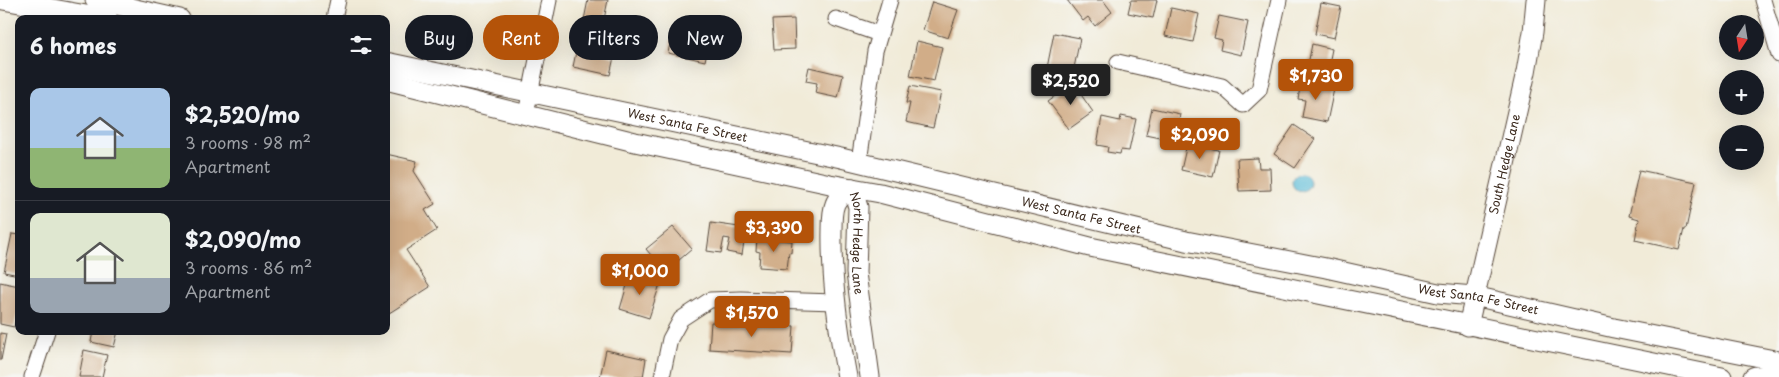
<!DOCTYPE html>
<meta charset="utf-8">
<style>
:root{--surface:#171b24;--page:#20242c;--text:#f1f3f6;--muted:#9ea1a6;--line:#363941;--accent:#b45309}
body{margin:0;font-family:"Playpen Sans",sans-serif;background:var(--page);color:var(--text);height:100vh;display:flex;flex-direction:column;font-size:19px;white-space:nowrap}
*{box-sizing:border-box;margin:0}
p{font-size:16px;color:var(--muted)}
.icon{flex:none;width:28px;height:28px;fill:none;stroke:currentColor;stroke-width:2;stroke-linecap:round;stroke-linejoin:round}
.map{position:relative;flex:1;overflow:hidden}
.drawer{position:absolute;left:15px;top:15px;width:375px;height:320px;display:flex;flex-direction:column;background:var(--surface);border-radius:10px;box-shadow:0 5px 20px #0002}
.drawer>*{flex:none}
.top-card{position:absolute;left:405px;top:15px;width:475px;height:45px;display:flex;gap:10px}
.needle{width:32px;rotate:192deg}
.controls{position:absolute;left:1719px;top:15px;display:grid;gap:10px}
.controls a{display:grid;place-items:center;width:45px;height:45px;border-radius:50%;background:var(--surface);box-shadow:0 5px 20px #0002;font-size:25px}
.price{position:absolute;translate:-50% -42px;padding:0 11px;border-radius:5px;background:var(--accent);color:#fff;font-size:16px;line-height:32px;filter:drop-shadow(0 1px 2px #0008)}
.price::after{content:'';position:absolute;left:50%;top:30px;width:15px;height:11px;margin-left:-8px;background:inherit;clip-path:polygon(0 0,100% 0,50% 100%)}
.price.on{background:#222;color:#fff}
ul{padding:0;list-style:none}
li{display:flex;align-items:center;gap:15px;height:125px;padding:0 15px}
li+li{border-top:1px solid var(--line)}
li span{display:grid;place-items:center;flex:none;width:140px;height:100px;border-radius:10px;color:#555}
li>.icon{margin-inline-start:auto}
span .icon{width:60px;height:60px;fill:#fffc;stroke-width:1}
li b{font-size:21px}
h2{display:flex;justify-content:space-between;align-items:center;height:60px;padding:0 15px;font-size:21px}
.chip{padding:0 18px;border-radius:22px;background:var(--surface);box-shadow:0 5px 20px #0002;font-size:18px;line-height:45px}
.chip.on{background:var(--accent);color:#fff}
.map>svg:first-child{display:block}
.water{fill:#5abcd8;stroke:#4a737b}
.building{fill:#d1ad88}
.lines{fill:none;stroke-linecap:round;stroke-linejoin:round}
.minor-casing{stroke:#56473a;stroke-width:17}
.tertiary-casing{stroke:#56473a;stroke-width:21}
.minor{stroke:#fff;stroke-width:15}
.tertiary{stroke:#fff;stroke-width:19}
.labels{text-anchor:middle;stroke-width:4.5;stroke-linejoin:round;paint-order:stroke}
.street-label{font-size:12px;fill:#3b2a1e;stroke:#f6f6f2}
</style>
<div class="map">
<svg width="1779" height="377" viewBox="0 0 1779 377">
<rect width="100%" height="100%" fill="#f6f6f2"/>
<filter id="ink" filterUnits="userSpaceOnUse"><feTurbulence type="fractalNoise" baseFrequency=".02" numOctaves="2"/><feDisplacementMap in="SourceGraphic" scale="10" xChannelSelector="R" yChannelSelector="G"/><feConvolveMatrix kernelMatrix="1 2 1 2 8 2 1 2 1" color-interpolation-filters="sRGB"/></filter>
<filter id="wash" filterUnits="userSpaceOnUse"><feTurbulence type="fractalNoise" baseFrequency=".0096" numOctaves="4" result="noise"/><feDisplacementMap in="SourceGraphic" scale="20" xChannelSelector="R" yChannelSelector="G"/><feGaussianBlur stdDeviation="1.12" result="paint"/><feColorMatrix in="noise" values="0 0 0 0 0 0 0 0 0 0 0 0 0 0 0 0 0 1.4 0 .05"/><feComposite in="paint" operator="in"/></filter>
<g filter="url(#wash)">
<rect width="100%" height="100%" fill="#f1ebd8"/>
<circle class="water" cx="1301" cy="182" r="9"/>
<g id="blocks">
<g class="building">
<path d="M588,0H608L602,29L583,25Z"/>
<path d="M1067,0H1103L1112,12L1095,26L1088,17L1083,21Z"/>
<path d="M1131,0H1157L1153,18L1128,13Z"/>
<path d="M932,2L958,10L948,38L923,30Z"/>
<path d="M1321,3L1341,7L1334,38L1315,34Z"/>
<path d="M1171,8L1199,14L1193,42L1165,36Z"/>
<path d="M1219,16L1248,22L1241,55L1220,50L1222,40L1214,38Z"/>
<path d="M794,19L795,49L774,50L772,20Z"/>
<path d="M681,27L696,30L694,38L709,41L705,61L668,53L672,34L679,36Z"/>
<path d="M580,32L605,38L602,54L614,57L610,75L573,67Z"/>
<path d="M1054,33L1080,38L1073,73L1047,68Z"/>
<path d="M917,41L942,47L934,81L910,76Z"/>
<path d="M1312,44L1332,49L1326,79L1306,75Z"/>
<path d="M809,67L843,75L838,98L815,93L817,83L806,81Z"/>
<path d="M1301,82L1334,89L1327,122L1302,117L1305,100L1298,99Z"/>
<path d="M1073,83L1093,112L1069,129L1048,101Z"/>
<path d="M910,86L941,92L933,128L906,122L910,103H906Z"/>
<path d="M1152,108L1180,114L1175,141L1146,135Z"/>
<path d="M1121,116L1136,119L1129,151L1121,150L1120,154L1107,152L1108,147L1097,145L1102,117L1120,121Z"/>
<path d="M1294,125L1315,139L1295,168L1274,154Z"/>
<path d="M1187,144L1219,150L1213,177L1181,170Z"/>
<path d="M386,154L417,161L414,171L435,204L425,210L437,230L406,250L430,287L386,315Z"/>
<path d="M1258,158L1259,168H1270L1271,190L1239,191L1237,159Z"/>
<path d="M1639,170L1696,182L1686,229H1684L1679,250L1635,240L1639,219L1629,216Z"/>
<path d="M711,223L746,228L742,255L727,252L730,239L724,238L721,253L707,251Z"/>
<path d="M673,227L692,249L665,272L646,249Z"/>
<path d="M12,234L19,235V275L4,272Z"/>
<path d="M757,238L792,241L791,253L789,252L787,269L759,267L760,252L756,251Z"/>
<path d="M630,275L660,284L649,318L620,309Z"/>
<path d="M0,282L19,286V307L14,327L0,324Z"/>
<path d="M711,322L794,326L792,354L709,349Z"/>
<path d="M93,331H118L114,347L91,342Z"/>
<path d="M0,333L6,334L1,360H0Z"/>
<path d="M84,350L107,355L102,377H79Z"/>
<path d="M606,350L646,359L643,377H600Z"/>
</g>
</g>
</g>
<g filter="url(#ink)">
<use href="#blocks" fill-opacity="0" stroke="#56473a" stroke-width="1"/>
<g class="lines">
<g class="minor-casing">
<g id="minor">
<path d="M1763,0L1779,55"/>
<path d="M334,19L338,0"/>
<path d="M836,19L879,34"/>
<path d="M1118,62L1222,86L1243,105L1259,90L1279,0"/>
<path d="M526,114L549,0"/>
<path d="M859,162L875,51L890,0"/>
<path d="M32,377L47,331"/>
<path d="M662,377L670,339L681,319L710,300L741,299L835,302"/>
</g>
</g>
<g class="tertiary-casing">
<g id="tertiary">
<path d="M3,0L108,19"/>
<path d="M95,0L180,19"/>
<path id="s1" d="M386,62L841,158L1186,241L1326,268L1438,293L1474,296L1614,328L1779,361"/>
<path d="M386,80L635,142L830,184L880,193L1090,247L1722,377"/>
<path id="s2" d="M852,188L858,207L856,273L870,377"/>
<path id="s3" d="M1468,326L1526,72L1533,32L1536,0"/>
<path d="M847,377C838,329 831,280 832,230C832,222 832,211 835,204C838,196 846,192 852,188"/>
<path d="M1753,377L1756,376L1777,377"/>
</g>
</g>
<use href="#minor" class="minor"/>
<use href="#tertiary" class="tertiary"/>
</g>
</g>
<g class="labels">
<g class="street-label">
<text dy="4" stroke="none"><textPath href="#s1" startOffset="308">West Santa Fe Street</textPath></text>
<text dy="4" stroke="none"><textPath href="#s3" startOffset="166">South Hedge Lane</textPath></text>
<text dy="4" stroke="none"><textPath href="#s1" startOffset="712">West Santa Fe Street</textPath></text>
<text dy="4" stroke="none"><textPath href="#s2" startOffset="56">North Hedge Lane</textPath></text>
<text dy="4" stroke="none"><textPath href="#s1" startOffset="1118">West Santa Fe Street</textPath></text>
</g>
</g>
</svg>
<div class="controls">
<a><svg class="needle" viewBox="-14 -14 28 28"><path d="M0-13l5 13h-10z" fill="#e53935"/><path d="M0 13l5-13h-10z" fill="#9ea1a6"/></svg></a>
<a>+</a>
<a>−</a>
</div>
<b class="price" style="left:1316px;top:101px">$1,730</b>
<b class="price on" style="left:1071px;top:106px">$2,520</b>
<b class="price" style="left:1200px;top:160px">$2,090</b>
<b class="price" style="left:774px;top:253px">$3,390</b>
<b class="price" style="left:640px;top:296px">$1,000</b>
<b class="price" style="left:752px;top:338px">$1,570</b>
<div class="top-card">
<a class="chip">Buy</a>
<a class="chip on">Rent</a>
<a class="chip">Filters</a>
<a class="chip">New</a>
</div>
<section class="drawer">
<h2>6 homes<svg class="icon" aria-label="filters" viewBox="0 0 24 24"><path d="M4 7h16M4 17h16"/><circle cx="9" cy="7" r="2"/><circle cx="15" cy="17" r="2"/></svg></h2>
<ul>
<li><span style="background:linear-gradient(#a9c7e8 60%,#8fb573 0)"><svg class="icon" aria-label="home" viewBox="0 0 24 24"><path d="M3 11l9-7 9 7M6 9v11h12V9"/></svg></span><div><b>$2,520/mo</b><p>3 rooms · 98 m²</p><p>Apartment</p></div></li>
<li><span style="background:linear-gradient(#dfe7d0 65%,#9aa5b1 0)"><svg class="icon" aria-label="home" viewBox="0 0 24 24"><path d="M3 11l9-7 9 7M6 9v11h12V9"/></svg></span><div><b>$2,090/mo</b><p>3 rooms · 86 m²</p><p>Apartment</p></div></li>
</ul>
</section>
</div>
